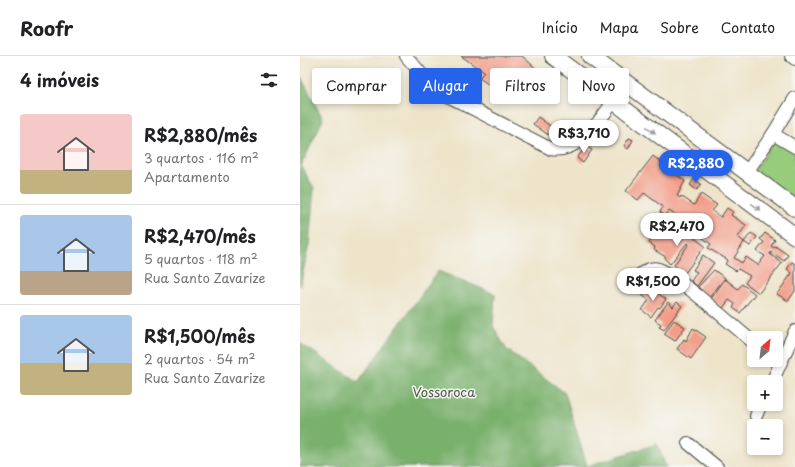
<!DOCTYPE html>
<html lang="pt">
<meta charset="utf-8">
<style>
:root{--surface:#fff;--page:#f6f6f6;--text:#202124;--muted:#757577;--line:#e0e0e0;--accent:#2563eb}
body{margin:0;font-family:"Playpen Sans",sans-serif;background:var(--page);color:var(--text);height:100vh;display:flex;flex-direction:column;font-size:15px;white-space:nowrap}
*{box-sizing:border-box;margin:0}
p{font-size:13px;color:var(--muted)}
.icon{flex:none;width:22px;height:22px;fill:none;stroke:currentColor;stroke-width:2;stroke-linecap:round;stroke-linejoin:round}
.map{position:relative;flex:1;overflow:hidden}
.details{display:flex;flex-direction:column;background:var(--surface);width:300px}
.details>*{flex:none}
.hud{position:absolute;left:12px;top:12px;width:380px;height:36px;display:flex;gap:8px}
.needle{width:26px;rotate:28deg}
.controls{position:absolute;left:447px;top:275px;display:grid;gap:8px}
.controls a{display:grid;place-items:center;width:36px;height:36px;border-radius:4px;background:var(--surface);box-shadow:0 2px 6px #0003;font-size:20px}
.price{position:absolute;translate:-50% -34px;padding:0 9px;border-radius:14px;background:#fff;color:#222;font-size:13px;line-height:26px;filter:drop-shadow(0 1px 2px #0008)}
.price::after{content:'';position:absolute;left:50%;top:24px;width:12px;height:9px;margin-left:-6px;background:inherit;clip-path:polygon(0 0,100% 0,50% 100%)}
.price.on{background:var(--accent);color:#fff}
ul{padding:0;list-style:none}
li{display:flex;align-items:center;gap:12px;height:100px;padding:0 20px}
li+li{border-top:1px solid var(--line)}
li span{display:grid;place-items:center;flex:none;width:112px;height:80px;border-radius:4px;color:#555}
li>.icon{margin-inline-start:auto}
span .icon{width:48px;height:48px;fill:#fffc;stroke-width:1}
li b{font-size:17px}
h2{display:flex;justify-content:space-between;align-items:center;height:48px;padding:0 20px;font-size:17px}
.pill{padding:0 14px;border-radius:4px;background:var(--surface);box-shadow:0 2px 6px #0003;font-size:14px;line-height:36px}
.pill.on{background:var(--accent);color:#fff}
header{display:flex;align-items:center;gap:24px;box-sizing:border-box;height:56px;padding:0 20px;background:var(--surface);border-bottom:1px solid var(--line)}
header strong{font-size:19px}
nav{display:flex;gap:22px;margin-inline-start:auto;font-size:14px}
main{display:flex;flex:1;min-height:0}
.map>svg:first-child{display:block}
.green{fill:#97cc7d;stroke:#617c54}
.forest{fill:#79b06c;stroke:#526e4c}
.building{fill:#f29c88}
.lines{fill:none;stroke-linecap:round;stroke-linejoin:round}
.minor-casing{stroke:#484743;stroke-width:14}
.major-casing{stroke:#484743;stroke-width:18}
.minor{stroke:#fff;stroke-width:12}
.major{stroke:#fff;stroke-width:16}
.oneway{fill:#a0a0a0}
.labels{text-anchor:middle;stroke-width:3;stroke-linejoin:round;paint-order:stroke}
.park-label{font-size:13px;fill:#4b5b44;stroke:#f6f6f2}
</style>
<header>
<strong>Roofr</strong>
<nav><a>Início</a><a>Mapa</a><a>Sobre</a><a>Contato</a></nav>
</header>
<main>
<section class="details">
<h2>4 imóveis<svg class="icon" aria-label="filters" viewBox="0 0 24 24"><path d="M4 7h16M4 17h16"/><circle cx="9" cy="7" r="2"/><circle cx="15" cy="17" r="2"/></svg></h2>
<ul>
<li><span style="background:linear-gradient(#f6c9c9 70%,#c2b280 0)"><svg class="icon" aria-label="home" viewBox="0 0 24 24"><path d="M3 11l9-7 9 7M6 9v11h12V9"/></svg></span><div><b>R$2,880/mês</b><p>3 quartos · 116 m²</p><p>Apartamento</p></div></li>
<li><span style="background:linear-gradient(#a9c7e8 70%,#b9a48a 0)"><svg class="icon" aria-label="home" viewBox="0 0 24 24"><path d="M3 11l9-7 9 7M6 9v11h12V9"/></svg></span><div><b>R$2,470/mês</b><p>5 quartos · 118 m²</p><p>Rua Santo Zavarize</p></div></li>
<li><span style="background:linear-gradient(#a9c7e8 60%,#c2b280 0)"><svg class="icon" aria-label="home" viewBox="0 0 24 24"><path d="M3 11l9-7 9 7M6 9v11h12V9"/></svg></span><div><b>R$1,500/mês</b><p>2 quartos · 54 m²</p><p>Rua Santo Zavarize</p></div></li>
</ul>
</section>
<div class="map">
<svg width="495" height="411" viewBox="0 0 495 411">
<rect width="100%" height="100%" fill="#f6f6f2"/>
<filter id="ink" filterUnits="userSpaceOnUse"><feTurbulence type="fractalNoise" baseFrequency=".025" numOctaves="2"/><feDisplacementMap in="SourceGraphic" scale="8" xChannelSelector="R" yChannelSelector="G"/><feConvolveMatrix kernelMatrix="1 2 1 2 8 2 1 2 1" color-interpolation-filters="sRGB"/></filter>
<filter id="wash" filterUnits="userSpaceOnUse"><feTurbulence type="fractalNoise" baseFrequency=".012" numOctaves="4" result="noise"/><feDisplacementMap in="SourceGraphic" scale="16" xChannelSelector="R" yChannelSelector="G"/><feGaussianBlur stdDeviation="0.9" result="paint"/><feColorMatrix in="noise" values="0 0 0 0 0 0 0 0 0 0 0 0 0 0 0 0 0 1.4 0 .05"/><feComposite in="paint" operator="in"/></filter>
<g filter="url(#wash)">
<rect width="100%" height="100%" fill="#eee4ca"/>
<path class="green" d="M476,82L495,94V145L453,117Z"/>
<g class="forest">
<path d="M0,19L23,63L1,110L14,132L9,188L0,230Z"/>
<path d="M138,215L195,238L193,270L206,293L265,337L287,410L357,388L366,411H0V287L58,326Z"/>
</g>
<g id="blocks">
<g class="building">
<path d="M161,0H222L239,15L216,47L179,22L184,16Z"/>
<path d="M238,61L262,79L265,76L274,83L269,89L260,81L257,85L233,68Z"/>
<path d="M329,82L333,84L328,93L324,90Z"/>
<path d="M286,90L292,94L283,107L277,102Z"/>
<path d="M353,100L385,125L377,140L380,142L381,140L394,149L401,138L417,149L412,155L421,161L427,152L433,156L431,159L446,169L438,181L444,186L434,202L442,207L446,201L458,209L465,200L457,195L464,186L460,183L465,177L475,184L471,190L474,192L475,190L488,199L484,205L471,196L470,198L482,207L459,237L445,227L450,220L438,213L436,215L425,208L428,204L408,192L411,188L382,166L384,164L369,155L365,160L360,156L363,151L344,137L338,144L326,135Z"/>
<path d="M394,123L401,128L397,134L390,129Z"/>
<path d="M360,170L373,178L379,170L405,190L385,217L374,209L389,188L387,187L370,208L365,203L366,201L354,194L355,191L349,187Z"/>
<path d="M451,177L457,181L450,190L444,186Z"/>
<path d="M403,199L414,207L397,230L391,225L397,216L393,214Z"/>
<path d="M492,206L495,208V235L488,245L477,238L492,217L487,213Z"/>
<path d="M414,214L425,222L409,242L397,232Z"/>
<path d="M425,223L438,233L442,228L455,238L440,257L433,252L435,248L429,244L423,252L411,243Z"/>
<path d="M348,231L366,243L360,252L358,251L351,261L342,254L349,244L342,239Z"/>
<path d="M368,246L373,251L377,246L382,250L364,274L359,271L361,268L355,264Z"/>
<path d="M374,264L385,271L375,285L364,278Z"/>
<path d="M393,272L406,281L391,303L377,293L384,283L386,285Z"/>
</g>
</g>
</g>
<g filter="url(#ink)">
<use href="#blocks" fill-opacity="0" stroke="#484743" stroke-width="1"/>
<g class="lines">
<g class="minor-casing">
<g id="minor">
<path d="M106,0L130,28L144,38L251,93C279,98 299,65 313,46"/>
<path d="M491,0L495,3"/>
<path d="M473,78L495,91"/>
<path d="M447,116L473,78L495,42"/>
<path d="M334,224C341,218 348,210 358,213C374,216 438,274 454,287"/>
<path d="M472,326L495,275"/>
<path d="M456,360L461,348"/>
<path d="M388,387L417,411"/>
</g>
</g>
<g class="major-casing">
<g id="major">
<path d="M253,0L495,180"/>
<path d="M290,0L495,152"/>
</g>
</g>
<use href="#minor" class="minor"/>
<use href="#major" class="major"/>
</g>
<defs><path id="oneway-solid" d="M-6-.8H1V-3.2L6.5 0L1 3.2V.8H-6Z"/></defs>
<g class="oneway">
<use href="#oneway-solid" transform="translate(351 74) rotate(36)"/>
<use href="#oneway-solid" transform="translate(456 151) rotate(36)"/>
</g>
</g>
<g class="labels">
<g class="park-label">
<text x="144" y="341">Vossoroca</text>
</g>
</g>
</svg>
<div class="controls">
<a><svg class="needle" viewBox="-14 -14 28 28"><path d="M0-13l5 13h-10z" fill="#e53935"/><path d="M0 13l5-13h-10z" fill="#757577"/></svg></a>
<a>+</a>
<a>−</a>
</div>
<b class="price" style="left:284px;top:98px">R$3,710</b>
<b class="price on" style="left:396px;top:128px">R$2,880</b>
<b class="price" style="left:377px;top:191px">R$2,470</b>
<b class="price" style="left:353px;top:246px">R$1,500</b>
<div class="hud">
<a class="pill">Comprar</a>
<a class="pill on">Alugar</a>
<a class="pill">Filtros</a>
<a class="pill">Novo</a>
</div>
</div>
</main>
